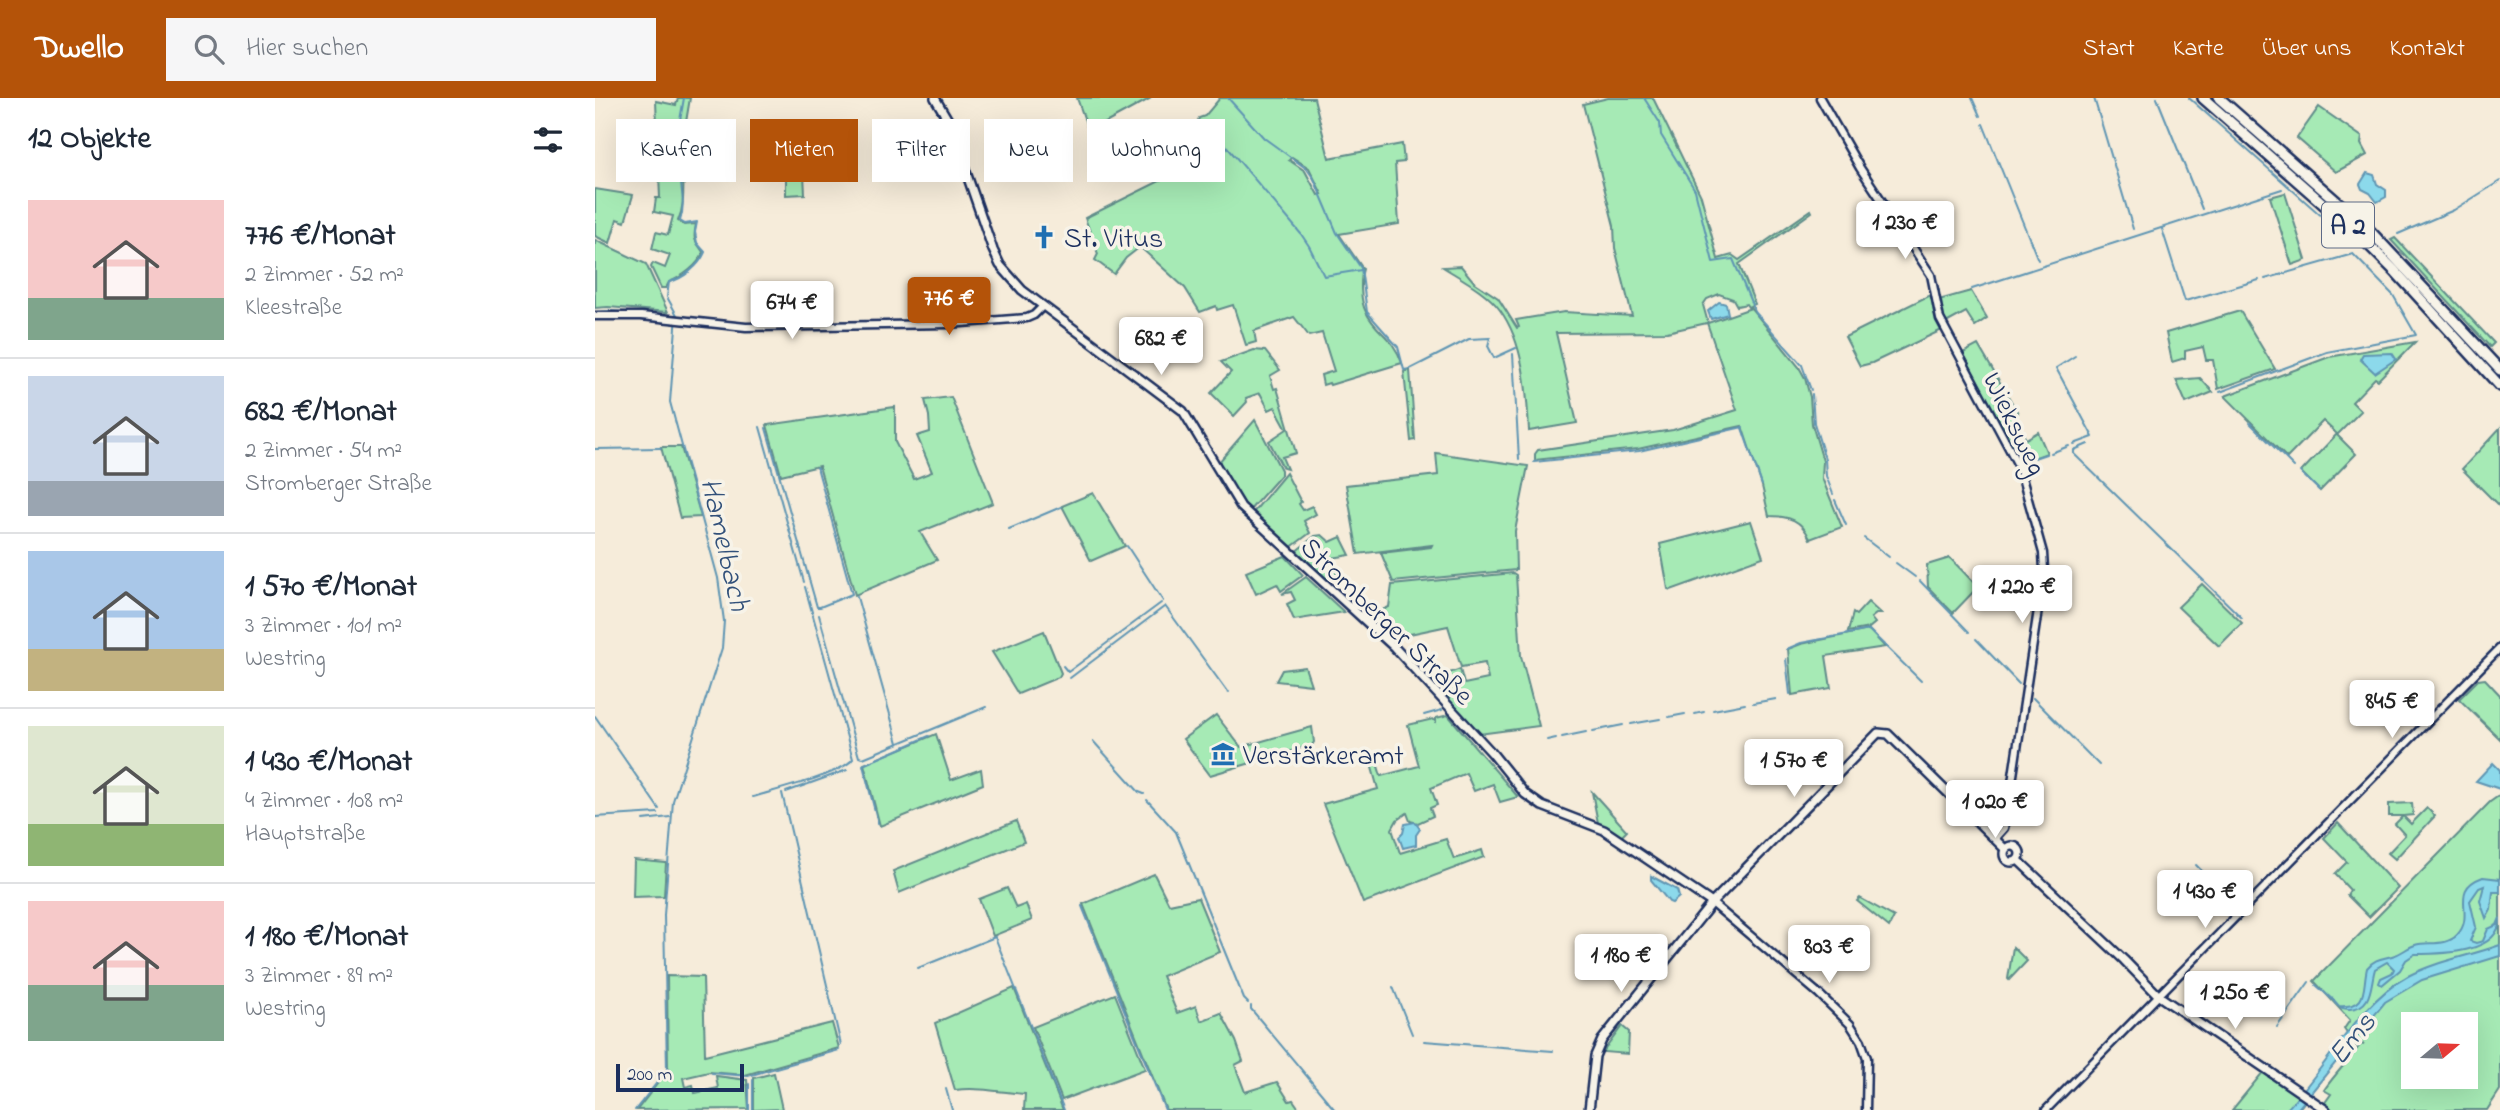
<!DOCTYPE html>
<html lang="de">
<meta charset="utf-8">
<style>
:root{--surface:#fff;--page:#f6f6f7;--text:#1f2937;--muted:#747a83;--line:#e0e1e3;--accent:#b45309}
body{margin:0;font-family:"Indie Flower",sans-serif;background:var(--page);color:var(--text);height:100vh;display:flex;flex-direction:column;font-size:26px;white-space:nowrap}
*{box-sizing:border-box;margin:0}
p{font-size:23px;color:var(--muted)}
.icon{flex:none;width:38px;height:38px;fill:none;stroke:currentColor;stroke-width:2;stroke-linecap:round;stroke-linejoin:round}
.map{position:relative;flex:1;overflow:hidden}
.drawer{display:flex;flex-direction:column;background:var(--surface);width:595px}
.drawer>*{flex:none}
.top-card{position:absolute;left:21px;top:21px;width:665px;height:63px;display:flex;gap:14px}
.needle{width:46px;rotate:71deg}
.fabs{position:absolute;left:1806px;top:914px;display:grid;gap:14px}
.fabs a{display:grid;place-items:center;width:77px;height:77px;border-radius:0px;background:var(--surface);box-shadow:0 7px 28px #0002;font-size:35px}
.scale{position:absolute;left:21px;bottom:18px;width:128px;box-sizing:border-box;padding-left:7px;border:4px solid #1b2f5e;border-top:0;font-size:19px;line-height:24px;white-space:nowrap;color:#1b2f5e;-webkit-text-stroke:5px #f7f3e8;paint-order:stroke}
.price{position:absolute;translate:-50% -60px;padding:0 16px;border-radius:7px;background:#fff;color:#222;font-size:23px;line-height:46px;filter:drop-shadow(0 2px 4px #0008)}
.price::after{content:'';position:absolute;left:50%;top:42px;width:21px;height:16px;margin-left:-10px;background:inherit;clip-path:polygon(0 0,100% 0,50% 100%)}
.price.active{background:var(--accent);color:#fff}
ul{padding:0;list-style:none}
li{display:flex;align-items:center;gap:21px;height:175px;padding:0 28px}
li+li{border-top:2px solid var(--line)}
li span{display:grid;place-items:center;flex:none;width:196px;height:140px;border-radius:0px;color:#555}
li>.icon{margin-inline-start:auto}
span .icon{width:84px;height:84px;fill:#fffc;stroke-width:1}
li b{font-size:30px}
h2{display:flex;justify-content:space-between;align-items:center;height:84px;padding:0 28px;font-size:30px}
.pill{padding:0 24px;border-radius:0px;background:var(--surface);box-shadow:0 7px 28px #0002;font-size:24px;line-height:63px}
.pill.active{background:var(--accent);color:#fff}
header{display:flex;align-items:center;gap:42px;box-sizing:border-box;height:98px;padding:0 35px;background:var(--accent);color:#fff}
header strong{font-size:33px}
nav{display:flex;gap:38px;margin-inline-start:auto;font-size:24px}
.search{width:490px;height:63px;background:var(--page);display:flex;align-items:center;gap:18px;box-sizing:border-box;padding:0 24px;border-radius:0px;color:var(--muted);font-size:26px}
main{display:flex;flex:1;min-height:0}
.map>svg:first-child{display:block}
.green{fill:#a6eab5;stroke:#608c8a;stroke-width:2;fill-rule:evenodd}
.water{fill:#8cd9eb;stroke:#5f95b3;stroke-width:2}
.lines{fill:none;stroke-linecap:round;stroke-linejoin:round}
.stream{stroke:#5f95b3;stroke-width:2}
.tertiary-casing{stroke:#1b2f5e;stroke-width:11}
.secondary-casing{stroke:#1b2f5e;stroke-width:12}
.motorway-casing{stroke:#1b2f5e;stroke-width:14}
.tertiary{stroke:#f7f3e8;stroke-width:6}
.secondary{stroke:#f7f3e8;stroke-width:7}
.motorway{stroke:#f7f3e8;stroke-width:9}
.labels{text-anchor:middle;stroke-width:7;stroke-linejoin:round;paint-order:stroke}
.shield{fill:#f7f3e8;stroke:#5d6a87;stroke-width:2}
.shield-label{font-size:26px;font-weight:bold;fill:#1b2f5e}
.poi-label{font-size:28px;fill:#1b2f5e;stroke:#f7f3e8;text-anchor:start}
.street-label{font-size:28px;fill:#1b2f5e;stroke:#f7f3e8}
.water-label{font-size:30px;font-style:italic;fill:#32517a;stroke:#f7f3e8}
</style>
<header>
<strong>Dwello</strong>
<div class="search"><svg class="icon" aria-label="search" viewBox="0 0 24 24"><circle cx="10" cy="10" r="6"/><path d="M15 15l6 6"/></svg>Hier suchen</div>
<nav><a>Start</a><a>Karte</a><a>Über uns</a><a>Kontakt</a></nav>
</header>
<main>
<section class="drawer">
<h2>12 Objekte<svg class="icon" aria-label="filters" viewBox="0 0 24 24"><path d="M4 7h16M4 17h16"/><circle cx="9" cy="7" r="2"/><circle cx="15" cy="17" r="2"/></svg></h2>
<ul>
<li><span style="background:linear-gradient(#f6c9c9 70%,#7fa58c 0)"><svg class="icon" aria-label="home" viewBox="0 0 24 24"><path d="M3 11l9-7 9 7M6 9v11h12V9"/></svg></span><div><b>776 €/Monat</b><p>2 Zimmer · 52 m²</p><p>Kleestraße</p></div></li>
<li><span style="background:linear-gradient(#c9d6e8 75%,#9aa5b1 0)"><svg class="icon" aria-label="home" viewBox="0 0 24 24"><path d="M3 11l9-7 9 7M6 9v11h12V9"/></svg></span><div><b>682 €/Monat</b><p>2 Zimmer · 54 m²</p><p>Stromberger Straße</p></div></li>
<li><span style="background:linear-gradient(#a9c7e8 70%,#c2b280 0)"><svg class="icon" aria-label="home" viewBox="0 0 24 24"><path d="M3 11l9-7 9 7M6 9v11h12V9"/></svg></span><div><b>1 570 €/Monat</b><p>3 Zimmer · 101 m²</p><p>Westring</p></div></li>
<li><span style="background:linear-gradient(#dfe7d0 70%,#8fb573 0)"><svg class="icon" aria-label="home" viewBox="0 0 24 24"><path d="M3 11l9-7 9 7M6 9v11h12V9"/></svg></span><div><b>1 430 €/Monat</b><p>4 Zimmer · 108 m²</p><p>Hauptstraße</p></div></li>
<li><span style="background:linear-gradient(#f6c9c9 60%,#7fa58c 0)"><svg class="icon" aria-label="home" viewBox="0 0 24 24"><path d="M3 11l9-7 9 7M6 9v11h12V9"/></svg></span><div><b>1 180 €/Monat</b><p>3 Zimmer · 89 m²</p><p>Westring</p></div></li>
</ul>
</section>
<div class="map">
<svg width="1905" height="1012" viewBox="0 0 1905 1012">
<rect width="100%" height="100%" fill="#f6ecda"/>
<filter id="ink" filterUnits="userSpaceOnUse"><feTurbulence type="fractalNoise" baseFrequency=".0143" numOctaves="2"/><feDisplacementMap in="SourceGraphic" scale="14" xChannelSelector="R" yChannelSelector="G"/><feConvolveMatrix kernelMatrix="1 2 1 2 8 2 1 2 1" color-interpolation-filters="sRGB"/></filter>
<g filter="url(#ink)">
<g class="green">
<path d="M83,0H95L91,24L87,30V36L94,42C95,50 92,52 90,59C86,81 92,103 83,123L89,127L101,126C98,142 99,141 108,154C104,167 87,179 74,184L71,190H66L56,169L58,165L70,170L75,157L57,151L61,134L73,137L78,118L59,114L61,100H65L61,3L81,7Z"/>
<path d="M482,0H556L494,34Z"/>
<path d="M625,0H719L734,60L807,46L809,64L800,65L804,126L744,136L768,171C765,181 765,203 771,214C781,235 798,238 807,265L735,287L734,285L728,287L726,277L739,273L727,235L714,238L699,219L659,233L661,244L651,247L638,207L622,212L621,208L605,214L590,190L545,149L531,160L519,176L500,162L503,156L490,120L581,75L604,20L610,18ZM697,59L714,70L727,96L723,97L710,73L694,62Z"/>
<path d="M1013,0H1058L1106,98L1123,161L1137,157L1144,162L1216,112L1217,114L1144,166L1160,206L1153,209L1151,206L1142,208L1138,201L1124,196L1112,201L1108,207L1113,225L1156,210L1204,269L1210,280L1215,299L1217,326L1228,363L1227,380L1247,429L1215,441C1207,422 1194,418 1174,418L1167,388L1147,328L1043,351L940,362V356L943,352L1078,332L1142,312L1112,225L1072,234L961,235L982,325L934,333C932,294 929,245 905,212C892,194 867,181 848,169L866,168L879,184L903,200L922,230L924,229L921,222L969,214L1037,218L1020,150L1019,128L988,6Z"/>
<path d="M1724,9L1767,39L1766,46L1772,57L1741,74L1702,40Z"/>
<path d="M193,48L222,49V73H193Z"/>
<path d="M198,76H209L210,96L191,97V79H198Z"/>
<path d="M0,91L38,97L30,124L22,121L15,145L0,138Z"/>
<path d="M1690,95L1711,162L1697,167L1675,99Z"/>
<path d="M1800,140L1899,245L1895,249L1796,142Z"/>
<path d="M0,142L51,166L73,214L13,209L0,210Z"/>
<path d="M1376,193L1392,220L1380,228L1371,214L1351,225C1347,217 1343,209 1347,201Z"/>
<path d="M1337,196L1339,215L1347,232L1277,265L1265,268L1250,239Z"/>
<path d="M1645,213L1680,271L1623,291L1618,262H1611L1608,249L1590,253V260L1577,264L1571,235Z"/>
<path d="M1820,244L1783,282L1780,280L1757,304L1766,313L1742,337L1761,356L1725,393L1706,374L1742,336L1728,323L1692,360L1630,298L1734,259Z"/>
<path d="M1383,247L1423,315L1418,319L1431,341L1443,334L1452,355L1430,363L1425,362L1368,255Z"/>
<path d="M659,252L670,253L685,272L675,278L679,291L682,290L701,355L687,359L692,371L688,370L674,343L692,331L680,309L674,312L665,295L651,300L652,304L639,318L616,295L636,274L626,264Z"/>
<path d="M815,272L820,342L816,343L809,274Z"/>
<path d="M1605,280L1618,294L1591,305L1581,282Z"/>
<path d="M356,299L398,405L325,434L342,462L260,497L224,368L186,377L172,327L300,309V344L319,381L337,374L322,338L335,334L334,318L330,302Z"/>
<path d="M660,322L686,372V377L654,413L623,365Z"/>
<path d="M1905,330V409L1867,371Z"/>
<path d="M66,349H86L106,419L85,420Z"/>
<path d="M841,355L933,368L920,433L921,472L798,484L786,455L836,449L837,447L763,456L751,387L843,377Z"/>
<path d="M691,375L706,404L704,406L708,412L717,408L721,416L709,423L715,435L695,450L657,416Z"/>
<path d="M498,395L530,448L496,463L467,408Z"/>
<path d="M1156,423L1168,459L1076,492L1073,491L1065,446Z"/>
<path d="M727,437L735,444L746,439L755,457L737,460L742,477L732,482L700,454L720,438Z"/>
<path d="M690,458L708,477L686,493L682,486L661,496L651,474Z"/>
<path d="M1355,460L1383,489L1358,515L1333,489L1332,467Z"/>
<path d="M918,475L921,477L926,558L944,628L884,636L836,582L865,571L869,586L893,581L890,565L866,569L853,528L796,540L771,519L794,509L797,487Z"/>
<path d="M711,479L749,514L699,522L692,506L700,502L696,494L687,496Z"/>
<path d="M1607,486L1647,525L1624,548L1583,509Z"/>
<path d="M1273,504L1286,516H1281L1276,520L1280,525L1274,530L1253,534L1258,515L1261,517Z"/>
<path d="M1274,532L1290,549L1231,558L1236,590L1197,597L1193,551L1206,546Z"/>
<path d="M449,533L466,575L464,579L423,596L397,554Z"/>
<path d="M710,569L716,587L681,583L687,572Z"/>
<path d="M1890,581L1905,597V641L1864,601L1883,582Z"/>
<path d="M621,617L646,649L717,629L719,644L717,647L615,677L588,641Z"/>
<path d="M853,617L923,699L905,704L898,686L879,693L871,675L836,690L842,707L835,710L838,718L823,725L815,723L812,715L802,722L797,731L805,755L851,741L859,761L887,752L889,759L768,805L728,706L783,691L776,666L782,665L786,678L824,668L813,627L838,621L841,624V620Z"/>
<path d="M341,636L356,682L386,671L388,686L285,728L269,666Z"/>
<path d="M997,694L1032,733L1026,739L1003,725Z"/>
<path d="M1905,697V992L1892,1012H1738L1729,1006L1736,996L1729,992C1741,975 1754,962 1766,946L1769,947L1765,944L1761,948L1749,931L1755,922L1719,883L1895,704ZM1818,926H1871V978H1818Z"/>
<path d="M1817,705L1818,717L1808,718L1816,726L1832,710L1840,718L1800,761L1793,755L1810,737L1800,726L1808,718H1794V706Z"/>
<path d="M421,723L429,744L304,795L298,773Z"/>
<path d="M1743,725L1803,790L1774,819L1752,797L1755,792L1740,776L1752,764L1729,740Z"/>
<path d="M39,762L71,765L69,798L38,799Z"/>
<path d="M559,776L574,806L603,800L625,854L567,878L582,915L601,908L606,923L626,915L641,943L648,963L640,967L650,994L682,984L694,1003L698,1002L705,1012H571L488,806Z"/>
<path d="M412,790L421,810L431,806L437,822L398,838L384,801Z"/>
<path d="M1265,800L1299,819L1294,829L1262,803Z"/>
<path d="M996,843L1003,871L982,858L990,844Z"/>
<path d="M1418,849L1432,863L1414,882L1413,881Z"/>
<path d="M72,878L108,879L110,957L237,925L244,950L150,977L114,974L88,980L90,989L98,987L100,995L123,990L121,978L152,982L154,1011L42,1012L73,972Z"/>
<path d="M419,890L468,1012H429L430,996C407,994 383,989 360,992L340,925Z"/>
<path d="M520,896L550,971L467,1002L438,929Z"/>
<path d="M1027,928L1034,934L1033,956L1008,954Z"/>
<path d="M1668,974L1710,1003L1703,1012H1637Z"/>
<path d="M179,975L187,1011L159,1012V980Z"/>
</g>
<g class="water">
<path d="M1772,75L1779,77L1782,86L1791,92V99L1782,104L1775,95L1767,91L1765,86Z"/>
<path d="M1124,204L1131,206L1133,216L1116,221L1113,213Z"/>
<path d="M1797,255L1801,261L1780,275L1765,261L1768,256Z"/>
<path d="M1898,665L1905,672V691L1881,683Z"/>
<path d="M820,724L825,731L821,737V747L808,750L804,739L808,735L810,726Z"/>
<path d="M1056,778L1082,792L1084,799L1077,805L1074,804L1056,782Z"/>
<path d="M1888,779L1905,781V794H1898L1896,811L1891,820L1885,803L1889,788L1884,790L1875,803L1881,829L1875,843L1881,845L1888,843L1893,831L1902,827L1905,820C1905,856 1846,856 1820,856L1811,862L1805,872L1787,887L1784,885L1786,880L1797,875L1799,871L1792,864L1780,871C1775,887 1778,910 1755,911C1746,911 1741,908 1737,900L1744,908C1774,910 1767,891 1772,870C1781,859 1789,861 1800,857C1807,855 1813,849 1820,847C1833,843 1851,849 1862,837C1882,816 1852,792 1888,779Z"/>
<path d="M1905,847V858L1827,882L1790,904L1702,1012H1691C1730,972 1763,905 1813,878C1841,863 1875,858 1905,847Z"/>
</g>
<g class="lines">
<g class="stream">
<path d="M633,0L669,40L712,71L719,81L742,135L766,170L772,214L803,249L809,272L815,271L874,241L895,240L893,248L899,260L921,250"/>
<path d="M1049,0L1065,25L1066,37L1100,92L1118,164L1138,161L1160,214L1207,267L1216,292"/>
<path d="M1377,0L1385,18"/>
<path d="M1499,0L1538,131"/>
<path d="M1562,0L1607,111"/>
<path d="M1594,0L1758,146"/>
<path d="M1240,19L1261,56"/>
<path d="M611,24L706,136L714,148L729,178L766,172"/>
<path d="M1388,26L1443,162"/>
<path d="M1263,60L1267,64"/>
<path d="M1567,131L1590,203L1664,182"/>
<path d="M1803,136L1859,112L1905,83"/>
<path d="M1330,162L1335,170"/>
<path d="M1341,184L1344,193"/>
<path d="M1377,191L1687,91"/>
<path d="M1338,204L1340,215L1346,230"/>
<path d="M0,214L14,213L72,217"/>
<path d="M36,221L77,225"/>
<path d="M1349,236L1354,244"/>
<path d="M918,256L924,361"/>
<path d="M1625,294L1732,254L1821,237L1798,197L1758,156L1670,181"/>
<path d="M1217,296L1219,325L1230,361L1231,378L1238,396"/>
<path d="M1399,316L1405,327"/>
<path d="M1655,325L1699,369"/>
<path d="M165,329L209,484"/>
<path d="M171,330L222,509H225L257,496L222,369"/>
<path d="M1147,330L1167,387"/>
<path d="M1407,331L1427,364L1451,356"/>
<path d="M1479,346L1498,339L1461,270L1480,258"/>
<path d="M1493,346L1479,352V356L1647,520"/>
<path d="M0,351L66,350"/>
<path d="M1456,355L1474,348"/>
<path d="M939,364L1044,353L1148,329"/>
<path d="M1705,374L1724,392"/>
<path d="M628,388L646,416L687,452"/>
<path d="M1240,402L1251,427"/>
<path d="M414,431L466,409"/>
<path d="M1269,440L1294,459"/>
<path d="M532,448L568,503"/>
<path d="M693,458L711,474"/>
<path d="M1301,465L1320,479"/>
<path d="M718,480L749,508"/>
<path d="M1325,483L1374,534"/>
<path d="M262,499L303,645"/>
<path d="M570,508L631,592L634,594"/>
<path d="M751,510L764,521"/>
<path d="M224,517L264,659L268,660L391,609"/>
<path d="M1381,541L1424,586"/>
<path d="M1192,551L1206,545L1274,532L1326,583"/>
<path d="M1191,561L1195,596"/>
<path d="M468,568L473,574L566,505"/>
<path d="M475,580L569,509"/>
<path d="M1438,600L1504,667"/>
<path d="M1158,605L1181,601"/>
<path d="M1118,612L1150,606"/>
<path d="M1100,616L1109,614"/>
<path d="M829,617L847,612"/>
<path d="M0,618L64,711"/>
<path d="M1074,619L1090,616"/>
<path d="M1036,626L1065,621"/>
<path d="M998,633L1028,627"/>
<path d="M877,639L891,654"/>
<path d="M967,639L991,634"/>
<path d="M952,642L961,640"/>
<path d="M498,643L544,694L549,696"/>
<path d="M895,659L925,696"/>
<path d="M191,694L252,672"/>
<path d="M187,695L246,947"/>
<path d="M158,699C180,692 245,677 258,661L210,489"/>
<path d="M552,702L581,734L649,901L653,905"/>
<path d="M932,702L943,709"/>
<path d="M960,709L1004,726"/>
<path d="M0,719L63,715"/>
<path d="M48,722L75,719"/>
<path d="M283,725L268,667L334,638"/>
<path d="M1601,767L1639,806"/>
<path d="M487,808L570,1012"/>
<path d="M323,870L400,839L469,1012"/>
<path d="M1721,887L1738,902"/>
<path d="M798,889L817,936"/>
<path d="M656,908V911L740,1012"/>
<path d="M1682,929L1714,884"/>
<path d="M829,943L958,953"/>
<path d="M117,975L153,978L244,952"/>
<path d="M158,982V1012"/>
<path d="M154,986V1012"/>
<path d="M351,991L357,1012"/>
<path d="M40,1012L72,972L69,817L78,703L127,550L129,523L123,480L75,304L82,217L72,199L74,184C88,181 104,168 110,154L102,145L100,134L102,124L90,126L85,123C94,97 77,72 89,47L82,39L89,0"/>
</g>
<g class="tertiary-casing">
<g id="tertiary">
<path d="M1225,0L1265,70L1336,177L1345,221L1424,369L1448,455L1449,472L1413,711L1409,730L1400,740"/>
<path d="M0,218H46L151,229L354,226L432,220L439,217L447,209"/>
<path d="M1117,805L1224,896L1255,926L1266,943L1272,960L1271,1012"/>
<path d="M1451,1012L1905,550"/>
</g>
</g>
<g class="secondary-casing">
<g id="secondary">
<path d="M340,0L353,22L398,152L405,167L427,192L588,313L646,409L799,549L897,655L930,696L947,708L1009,732L1117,805"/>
<circle cx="1417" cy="756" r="8"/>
<path d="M1423,762L1529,862L1564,898L1731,1012"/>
<path d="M994,1012L1000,958L1007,942L1117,805L1283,635L1293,636L1410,751"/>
</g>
</g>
<g class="motorway-casing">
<g id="motorway">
<path d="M1608,0L1766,139L1800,173L1905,288"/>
<path d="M1624,0L1774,132L1905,272"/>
</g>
</g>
<use href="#tertiary" class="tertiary"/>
<use href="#secondary" class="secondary"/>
<use href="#motorway" class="motorway"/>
</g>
</g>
<defs>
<g id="church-bare" transform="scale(1.89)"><path d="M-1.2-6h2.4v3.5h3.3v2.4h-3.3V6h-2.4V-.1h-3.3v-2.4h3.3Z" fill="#1f6fb2" stroke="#f7f3e8" stroke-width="2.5" paint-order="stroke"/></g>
<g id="museum-bare" transform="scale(1.89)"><path d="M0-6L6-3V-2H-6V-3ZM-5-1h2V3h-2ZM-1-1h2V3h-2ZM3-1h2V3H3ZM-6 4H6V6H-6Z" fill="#1f6fb2" stroke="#f7f3e8" stroke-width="2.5" paint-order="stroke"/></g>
</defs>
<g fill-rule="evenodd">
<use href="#church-bare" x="449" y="139"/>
<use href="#museum-bare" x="628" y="656"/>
</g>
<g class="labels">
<rect class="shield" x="1727" y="104.5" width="52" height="45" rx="5"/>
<g class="shield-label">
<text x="1753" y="136">A 2</text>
</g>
<g class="poi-label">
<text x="469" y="149">St. Vitus</text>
<text x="648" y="666">Verstärkeramt</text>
</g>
<g class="street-label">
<text transform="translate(1421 325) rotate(64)" y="10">Wieksweg</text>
<text transform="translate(793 522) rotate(44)" y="10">Stromberger Straße</text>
</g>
<g class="water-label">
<text transform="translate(131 446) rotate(77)" y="10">Hamelbach</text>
<text transform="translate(1756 940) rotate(-51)" y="10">Ems</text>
</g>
</g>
</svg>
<div class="fabs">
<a><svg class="needle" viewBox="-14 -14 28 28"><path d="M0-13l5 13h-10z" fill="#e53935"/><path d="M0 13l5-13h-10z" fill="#747a83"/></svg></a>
</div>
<div class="scale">200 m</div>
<b class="price" style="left:1310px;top:163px">1 230 €</b>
<b class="price active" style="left:354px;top:239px">776 €</b>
<b class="price" style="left:197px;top:243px">674 €</b>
<b class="price" style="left:566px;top:279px">682 €</b>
<b class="price" style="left:1427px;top:527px">1 220 €</b>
<b class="price" style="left:1797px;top:642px">845 €</b>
<b class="price" style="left:1199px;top:701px">1 570 €</b>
<b class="price" style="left:1400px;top:742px">1 020 €</b>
<b class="price" style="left:1610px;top:832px">1 430 €</b>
<b class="price" style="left:1234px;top:887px">803 €</b>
<b class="price" style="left:1026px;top:896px">1 180 €</b>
<b class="price" style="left:1640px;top:933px">1 250 €</b>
<div class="top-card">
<a class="pill">Kaufen</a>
<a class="pill active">Mieten</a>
<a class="pill">Filter</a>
<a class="pill">Neu</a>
<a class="pill">Wohnung</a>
</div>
</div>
</main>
